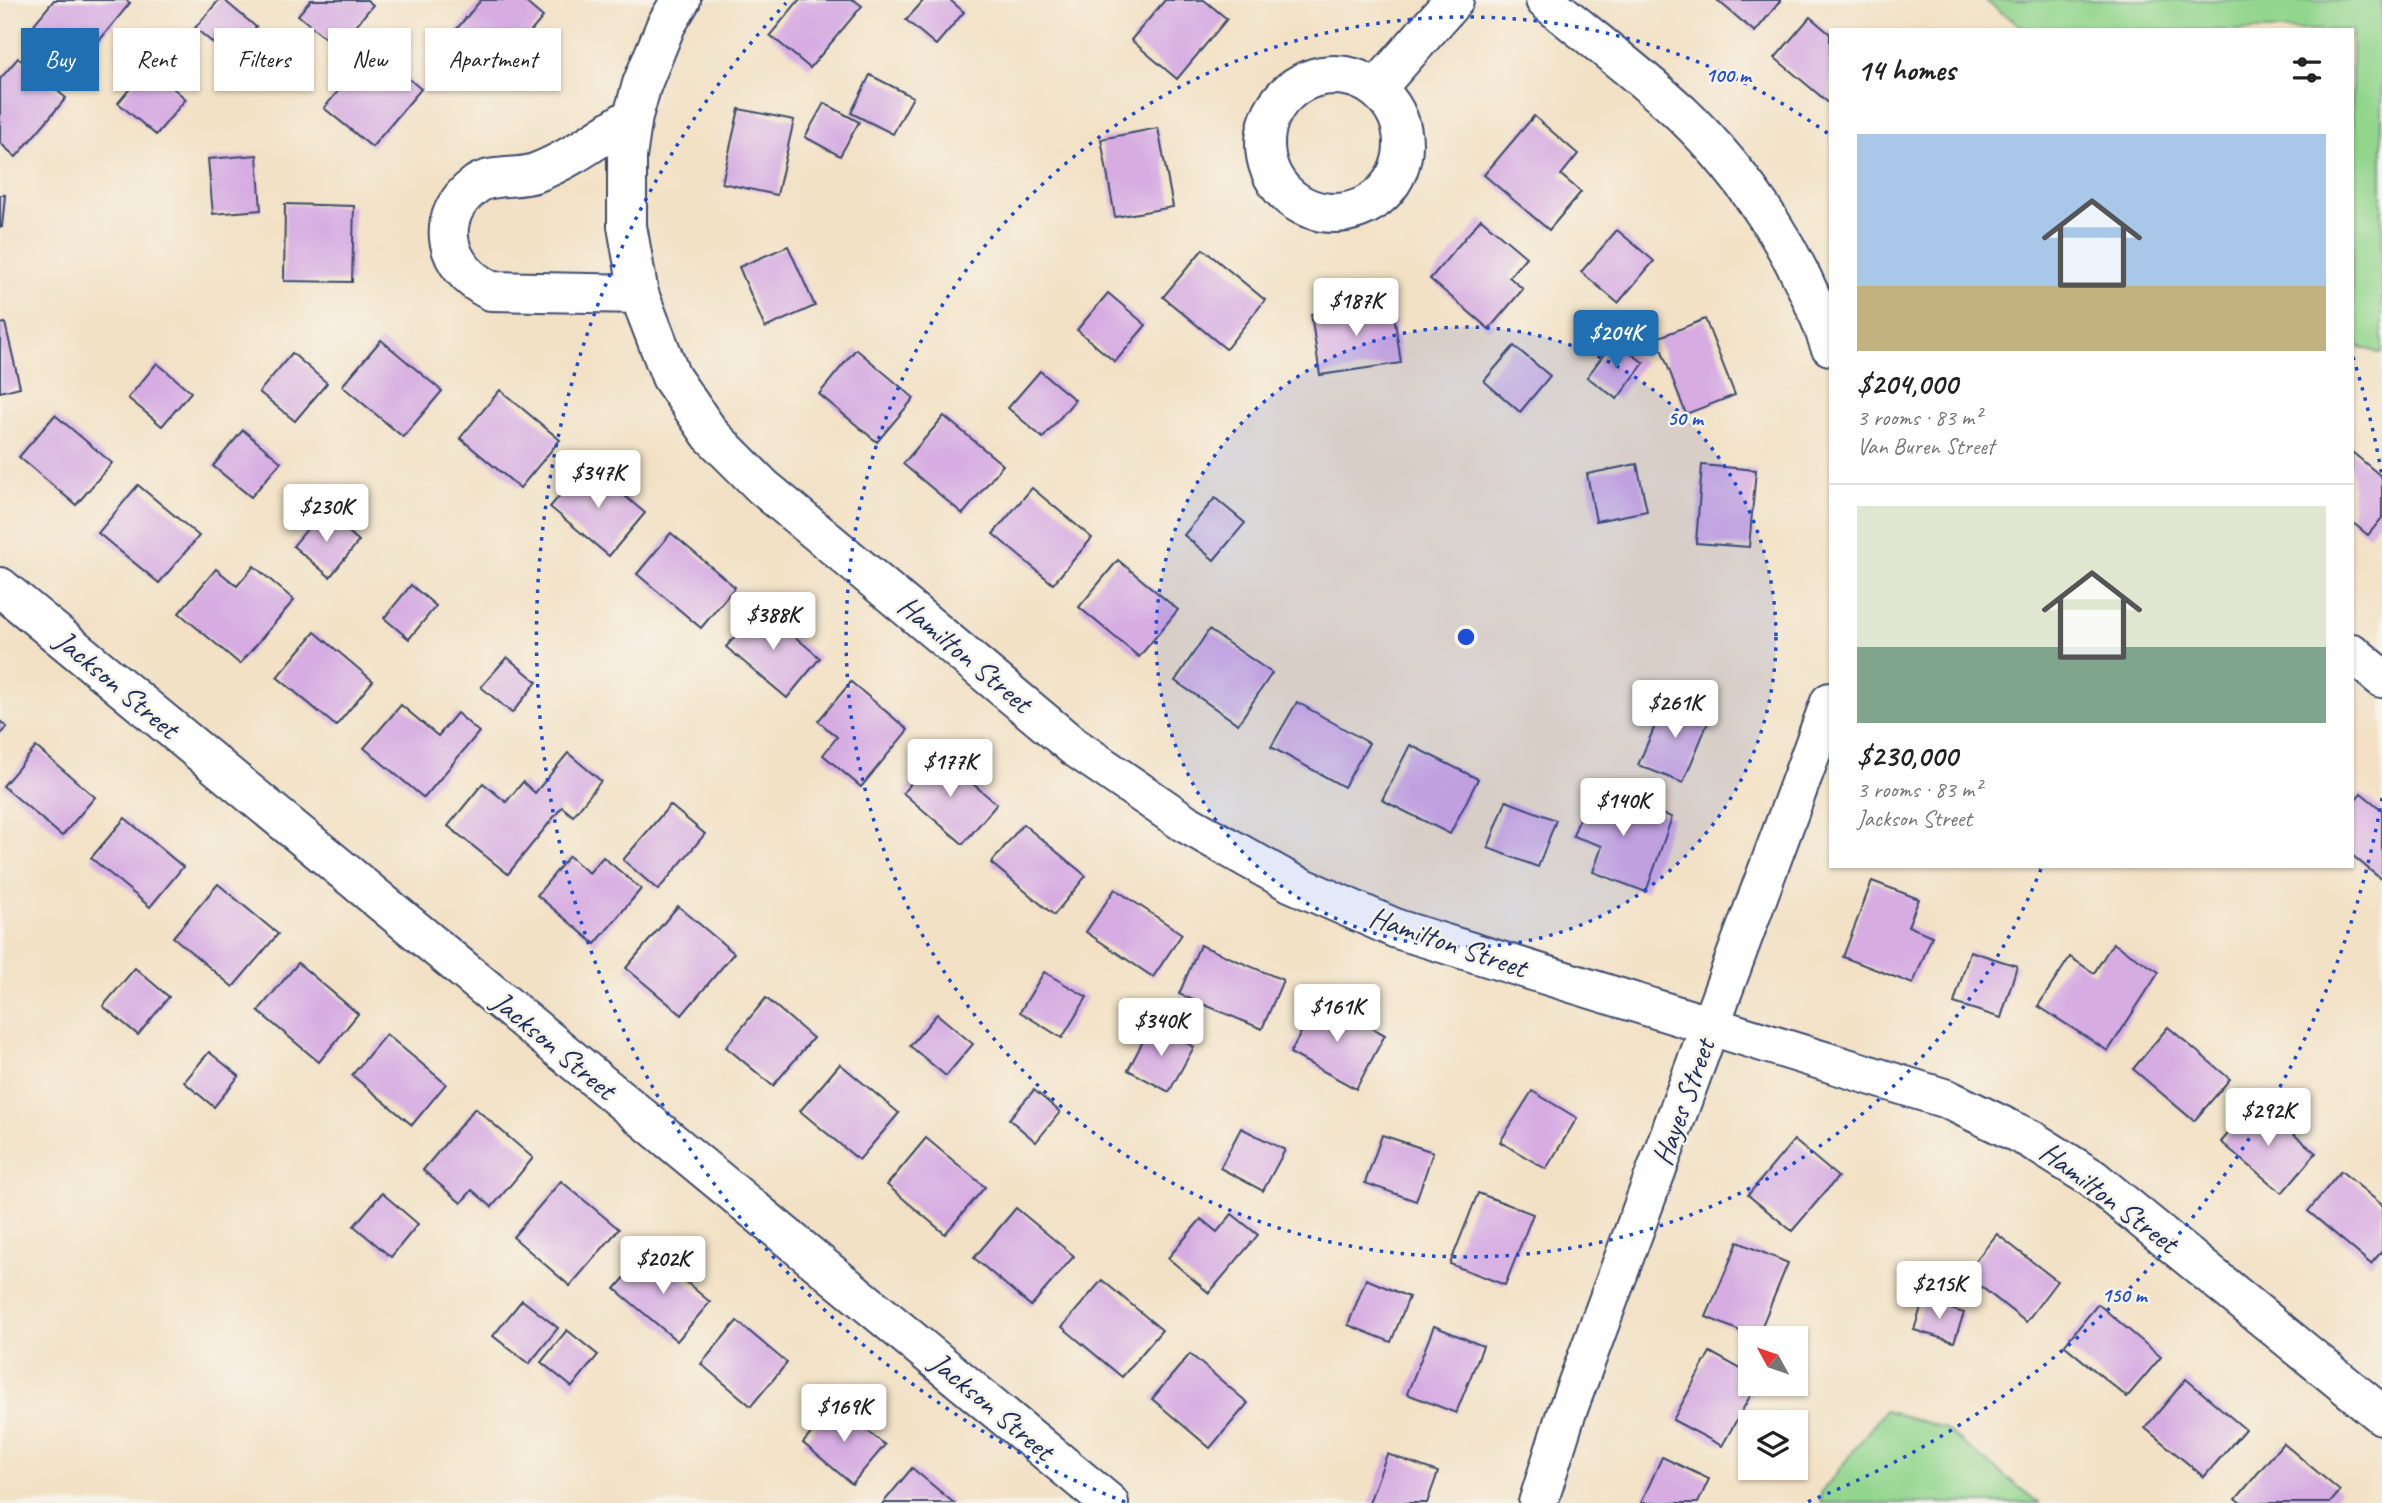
<!DOCTYPE html>
<meta charset="utf-8">
<style>
:root{--surface:#fff;--page:#f6f6f6;--text:#222;--muted:#767676;--line:#e0e0e0;--accent:#1f6fb2}
body{margin:0;font-family:Caveat,sans-serif;background:var(--page);color:var(--text);height:100vh;display:flex;flex-direction:column;font-size:26px;white-space:nowrap}
*{box-sizing:border-box;margin:0}
p{font-size:23px;color:var(--muted)}
.icon{flex:none;width:38px;height:38px;fill:none;stroke:currentColor;stroke-width:2;stroke-linecap:round;stroke-linejoin:round}
.map{position:relative;flex:1;overflow:hidden}
.drawer{position:absolute;left:1829px;top:28px;width:525px;height:840px;display:flex;flex-direction:column;background:var(--surface);border-radius:0px;box-shadow:0 2px 5px #0004}
.drawer>*{flex:none}
.top-card{position:absolute;left:21px;top:28px;width:665px;height:63px;display:flex;gap:14px}
.needle{width:46px;rotate:310deg}
.controls{position:absolute;left:1738px;top:1326px;display:grid;gap:14px}
.controls a{display:grid;place-items:center;width:70px;height:70px;border-radius:0px;background:var(--surface);box-shadow:0 2px 5px #0004;font-size:35px}
.price{position:absolute;translate:-50% -60px;padding:0 16px;border-radius:7px;background:#fff;color:#222;font-size:23px;line-height:46px;filter:drop-shadow(0 2px 4px #0008)}
.price::after{content:'';position:absolute;left:50%;top:42px;width:21px;height:16px;margin-left:-10px;background:inherit;clip-path:polygon(0 0,100% 0,50% 100%)}
.price.on{background:var(--accent);color:#fff}
ul{padding:0;list-style:none}
li{display:grid;align-content:center;gap:14px;height:371px;padding:0 28px}
li+li{border-top:2px solid var(--line)}
li span{display:grid;place-items:center;height:217px;border-radius:0px;color:#555}
li>.icon{margin-inline-start:auto}
span .icon{width:126px;height:126px;fill:#fffc;stroke-width:1}
li b{font-size:30px}
h2{display:flex;justify-content:space-between;align-items:center;height:84px;padding:0 28px;font-size:30px}
.pill{padding:0 24px;border-radius:0px;background:var(--surface);box-shadow:0 2px 5px #0004;font-size:24px;line-height:63px}
.pill.on{background:var(--accent);color:#fff}
.map>svg:first-child{display:block}
.green{fill:#92d58d;stroke:#568276;stroke-width:2}
.building{fill:#d6ace2}
.lines{fill:none;stroke-linecap:round;stroke-linejoin:round}
.street-casing{stroke:#3b4a6d;stroke-width:42}
.street{stroke:#fff;stroke-width:38}
.ring{fill:none;stroke:#1d4ed8;stroke-width:3.5;stroke-dasharray:3.5 7}
.labels{text-anchor:middle;stroke-width:5;stroke-linejoin:round;paint-order:stroke}
.street-label{font-size:30px;fill:#1b2f5e;stroke:#f7f3e8}
.centre{fill:#1d4ed8;stroke:#f7f3e8;stroke-width:3.5}
.ring-label{font-size:21px;text-anchor:middle;font-weight:bold;fill:#1d4ed8;stroke:#f7f3e8;stroke-width:5;stroke-linejoin:round;paint-order:stroke}
</style>
<div class="map">
<svg width="2382" height="1503" viewBox="0 0 2382 1503">
<rect width="100%" height="100%" fill="#f7f3e8"/>
<filter id="ink" filterUnits="userSpaceOnUse"><feTurbulence type="fractalNoise" baseFrequency=".0143" numOctaves="2"/><feDisplacementMap in="SourceGraphic" scale="14" xChannelSelector="R" yChannelSelector="G"/><feConvolveMatrix kernelMatrix="1 2 1 2 8 2 1 2 1" color-interpolation-filters="sRGB"/></filter>
<filter id="wash" filterUnits="userSpaceOnUse"><feTurbulence type="fractalNoise" baseFrequency=".00686" numOctaves="4" result="noise"/><feDisplacementMap in="SourceGraphic" scale="28" xChannelSelector="R" yChannelSelector="G"/><feGaussianBlur stdDeviation="1.57" result="paint"/><feColorMatrix in="noise" values="0 0 0 0 0 0 0 0 0 0 0 0 0 0 0 0 0 1.4 0 .05"/><feComposite in="paint" operator="in"/></filter>
<g filter="url(#wash)">
<rect width="100%" height="100%" fill="#f2e1c5"/>
<g class="green">
<path d="M1984,0H2382V354L2352,344V30H2027Z"/>
<path d="M1885,1410L1943,1428L2039,1503H1820L1821,1493Z"/>
</g>
<g id="blocks">
<g class="building">
<path d="M54,0H126L130,3L81,63L34,24Z"/>
<path d="M219,0H224L256,27L231,58L195,28Z"/>
<path d="M311,0H367L373,5L337,48L298,15Z"/>
<path d="M481,0H523L543,17L494,76L449,38Z"/>
<path d="M799,0H854L862,6L810,68L770,35Z"/>
<path d="M924,0H950L964,12L936,45L906,20Z"/>
<path d="M1165,0H1204L1227,19L1177,79L1131,40Z"/>
<path d="M1717,0H1781L1755,32Z"/>
<path d="M1810,17L1830,34V104L1775,58Z"/>
<path d="M373,49L421,89L372,147L324,108Z"/>
<path d="M18,58L66,98L16,157L0,143V79Z"/>
<path d="M148,67L186,99L156,135L118,103Z"/>
<path d="M870,75L913,97L893,134L851,113Z"/>
<path d="M824,103L859,122L840,156L805,137Z"/>
<path d="M739,109L794,120L777,195L722,183Z"/>
<path d="M1534,116L1578,154L1561,175L1581,192L1549,230L1484,175Z"/>
<path d="M1158,128L1173,207L1115,217L1101,139Z"/>
<path d="M257,155L261,210L213,214L208,159Z"/>
<path d="M0,195H5L2,227H0Z"/>
<path d="M285,204L354,206L352,282L284,281Z"/>
<path d="M1481,219L1526,257L1509,277L1523,289L1489,329L1430,279Z"/>
<path d="M1617,230L1654,261L1618,303L1581,272Z"/>
<path d="M788,246L815,306L765,328L739,267Z"/>
<path d="M1203,249L1265,300L1226,349L1163,297Z"/>
<path d="M1108,293L1146,325L1115,362L1077,330Z"/>
<path d="M1392,301L1401,363L1320,375L1311,314Z"/>
<path d="M1705,319L1735,395L1686,414L1657,338Z"/>
<path d="M5,323L20,387L0,392V324Z"/>
<path d="M381,340L442,391L403,437L342,386Z"/>
<path d="M1614,341L1644,363L1617,399L1587,377Z"/>
<path d="M1514,346L1550,376L1520,412L1484,381Z"/>
<path d="M856,349L914,398L877,442L819,394Z"/>
<path d="M292,353L327,383L295,421L259,392Z"/>
<path d="M157,363L191,392L162,426L128,398Z"/>
<path d="M1040,371L1075,400L1043,438L1008,408Z"/>
<path d="M500,390L560,440L520,488L460,438Z"/>
<path d="M55,415L112,463L76,505L19,457Z"/>
<path d="M944,416L1003,465L963,514L903,464Z"/>
<path d="M243,430L281,462L251,497L213,466Z"/>
<path d="M2352,452L2382,477V518L2368,535L2352,522Z"/>
<path d="M587,464L645,513L609,556L550,507Z"/>
<path d="M1637,464L1647,511L1596,521L1587,474Z"/>
<path d="M1702,465L1756,470L1749,547L1696,543Z"/>
<path d="M138,485L199,536L159,583L98,533Z"/>
<path d="M1032,488L1092,538L1053,584L993,534Z"/>
<path d="M1215,498L1245,523L1214,560L1184,535Z"/>
<path d="M323,510L359,541L330,577L293,546Z"/>
<path d="M671,533L735,587L701,628L637,574Z"/>
<path d="M1118,560L1178,610L1139,657L1079,607Z"/>
<path d="M254,566L294,600L240,664L179,613L216,569L237,586Z"/>
<path d="M411,585L436,606L409,639L384,618Z"/>
<path d="M760,607L820,658L787,698L726,647Z"/>
<path d="M1209,630L1272,673L1238,724L1175,681Z"/>
<path d="M315,632L373,681L336,726L277,677Z"/>
<path d="M507,657L537,682L512,713L481,687Z"/>
<path d="M851,682L908,730L861,787L823,755L837,737L818,721Z"/>
<path d="M1668,696L1711,715L1683,783L1638,765Z"/>
<path d="M1297,702L1369,743L1344,787L1271,747Z"/>
<path d="M401,705L438,736L457,713L479,732L424,798L364,748Z"/>
<path d="M0,721L7,727L0,735Z"/>
<path d="M1410,745L1478,779L1450,834L1382,800Z"/>
<path d="M36,747L95,797L62,836L3,786Z"/>
<path d="M568,753L601,781L573,816L562,807L508,874L448,826L483,783L506,802L523,782L535,793Z"/>
<path d="M936,753L997,804L963,844L903,793Z"/>
<path d="M1590,789L1672,817L1646,892L1593,872L1602,846L1573,836Z"/>
<path d="M2361,793L2382,810V880L2352,855V803Z"/>
<path d="M1506,801L1556,820L1538,867L1488,848Z"/>
<path d="M670,805L705,834L658,890L623,860Z"/>
<path d="M125,818L183,867L150,907L91,858Z"/>
<path d="M1023,824L1086,876L1054,915L991,863Z"/>
<path d="M569,856L589,873L603,857L641,889L595,944L537,895Z"/>
<path d="M1872,881L1919,899L1908,926L1932,936L1913,984L1843,957Z"/>
<path d="M218,884L278,934L233,987L173,937Z"/>
<path d="M1115,889L1182,934L1153,977L1086,932Z"/>
<path d="M678,906L734,953L682,1015L626,968Z"/>
<path d="M2113,943L2159,972L2108,1051L2038,1006L2070,957L2094,973Z"/>
<path d="M1200,945L1283,980L1262,1029L1179,994Z"/>
<path d="M1970,951L2017,966L2001,1018L1954,1003Z"/>
<path d="M298,963L358,1014L319,1062L258,1011Z"/>
<path d="M135,968L169,997L138,1035L103,1006Z"/>
<path d="M1044,972L1087,997L1062,1038L1020,1012Z"/>
<path d="M766,998L813,1038L773,1086L726,1047Z"/>
<path d="M1319,999L1385,1035L1356,1089L1290,1053Z"/>
<path d="M937,1014L973,1044L946,1076L910,1046Z"/>
<path d="M1152,1024L1194,1047L1169,1092L1128,1070Z"/>
<path d="M2168,1027L2230,1079L2194,1121L2133,1069Z"/>
<path d="M386,1034L446,1084L412,1125L352,1075Z"/>
<path d="M209,1052L239,1076L214,1107L184,1082Z"/>
<path d="M840,1064L899,1113L859,1160L800,1111Z"/>
<path d="M1034,1090L1060,1112L1036,1142L1009,1119Z"/>
<path d="M1532,1091L1577,1118L1546,1169L1500,1142Z"/>
<path d="M2255,1102L2316,1153L2282,1193L2221,1142Z"/>
<path d="M475,1108L533,1158L492,1207L472,1190L461,1203L423,1170Z"/>
<path d="M1241,1128L1285,1150L1263,1191L1220,1168Z"/>
<path d="M1382,1135L1433,1152L1416,1201L1365,1183Z"/>
<path d="M926,1138L985,1187L945,1234L887,1185Z"/>
<path d="M1794,1140L1838,1177L1792,1231L1748,1195Z"/>
<path d="M2341,1171L2382,1205V1251L2371,1264L2308,1211Z"/>
<path d="M561,1181L619,1229L570,1286L513,1237Z"/>
<path d="M382,1193L418,1224L391,1257L354,1226Z"/>
<path d="M1478,1193L1533,1214L1505,1285L1450,1264Z"/>
<path d="M1016,1208L1074,1256L1031,1306L974,1258Z"/>
<path d="M1232,1214L1258,1235L1209,1293L1168,1258L1201,1219L1217,1232Z"/>
<path d="M1997,1234L2057,1281L2026,1322L1965,1274Z"/>
<path d="M1738,1242L1788,1263L1757,1338L1706,1317Z"/>
<path d="M648,1250L710,1302L677,1341L615,1289Z"/>
<path d="M1366,1279L1409,1297L1391,1342L1348,1325Z"/>
<path d="M1102,1280L1162,1330L1122,1377L1062,1327Z"/>
<path d="M522,1300L558,1328L529,1364L493,1336Z"/>
<path d="M1923,1301L1964,1313L1954,1342L1914,1330Z"/>
<path d="M2098,1304L2161,1357L2127,1397L2064,1345Z"/>
<path d="M737,1321L787,1363L751,1406L701,1364Z"/>
<path d="M1434,1326L1483,1346L1456,1413L1407,1394Z"/>
<path d="M567,1330L598,1355L572,1387L541,1362Z"/>
<path d="M1710,1352L1750,1374V1384H1757L1722,1446L1673,1420Z"/>
<path d="M1190,1354L1248,1403L1210,1448L1152,1399Z"/>
<path d="M2186,1379L2245,1429L2204,1477L2145,1428Z"/>
<path d="M835,1404L885,1445L852,1484L803,1443Z"/>
<path d="M2283,1443L2340,1491L2330,1503H2241L2236,1499Z"/>
<path d="M1387,1454L1438,1472L1427,1503H1369Z"/>
<path d="M1662,1457L1709,1479L1698,1503H1641Z"/>
<path d="M912,1468L954,1503H883Z"/>
</g>
</g>
</g>
<g filter="url(#ink)">
<use href="#blocks" fill-opacity="0" stroke="#3b4a6d" stroke-width="2"/>
<g class="lines">
<g class="street-casing">
<g id="street">
<path d="M681,0L666,25L642,84L633,116L627,157V226L639,294L671,377L711,435L763,487L1073,746L1185,823L1290,882L1397,929L1947,1099L2030,1139L2092,1178L2382,1415"/>
<path d="M1545,0C1590,37 1638,73 1681,113C1747,176 1802,260 1830,346"/>
<circle cx="1334" cy="144" r="69"/>
<path d="M1377,88L1454,0"/>
<path d="M633,116C601,136 570,160 535,173C518,179 492,174 477,184C431,217 445,269 491,291L639,294"/>
<path d="M0,587L1109,1503"/>
<path d="M2352,653L2382,678"/>
<path d="M1538,1503L1565,1417L1830,702"/>
</g>
</g>
<use href="#street" class="street"/>
</g>
</g>
<circle cx="1466" cy="637" r="310" fill="#1d4ed8" fill-opacity=".12"/>
<g class="ring">
<circle cx="1466" cy="637" r="310"/>
<path d="M2041 869A620 620 0 1 1 1830 135"/>
<path d="M2382 798A930 930 0 0 1 1807 1502M1125 1502A930 930 0 0 1 786 3M2353 357A930 930 0 0 1 2382 476"/>
</g>
<g class="labels">
<g class="street-label">
<text transform="translate(965 654) rotate(40)" y="10">Hamilton Street</text>
<text transform="translate(117 684) rotate(40)" y="10">Jackson Street</text>
<text transform="translate(1448 942) rotate(19)" y="10">Hamilton Street</text>
<text transform="translate(554 1045) rotate(40)" y="10">Jackson Street</text>
<text transform="translate(1683 1102) rotate(-70)" y="10">Hayes Street</text>
<text transform="translate(2109 1197) rotate(37)" y="10">Hamilton Street</text>
<text transform="translate(992 1406) rotate(40)" y="10">Jackson Street</text>
</g>
</g>
<circle cx="1466" cy="637" r="10" class="centre"/>
<g class="ring-label">
<text x="1728" y="82">100 m</text>
<text x="1685" y="425">50 m</text>
<text x="2124" y="1302">150 m</text>
</g>
</svg>
<div class="controls">
<a><svg class="needle" viewBox="-14 -14 28 28"><path d="M0-13l5 13h-10z" fill="#e53935"/><path d="M0 13l5-13h-10z" fill="#767676"/></svg></a>
<a><svg class="icon" aria-label="layers" viewBox="0 0 24 24"><path d="M12 4l9 5-9 5-9-5zM3 14l9 5 9-5"/></svg></a>
</div>
<b class="price" style="left:1356px;top:338px">$187K</b>
<b class="price on" style="left:1616px;top:370px">$204K</b>
<b class="price" style="left:598px;top:510px">$347K</b>
<b class="price" style="left:326px;top:544px">$230K</b>
<b class="price" style="left:773px;top:652px">$388K</b>
<b class="price" style="left:1675px;top:740px">$261K</b>
<b class="price" style="left:950px;top:799px">$177K</b>
<b class="price" style="left:1623px;top:838px">$140K</b>
<b class="price" style="left:1337px;top:1044px">$161K</b>
<b class="price" style="left:1161px;top:1058px">$340K</b>
<b class="price" style="left:2268px;top:1148px">$292K</b>
<b class="price" style="left:663px;top:1296px">$202K</b>
<b class="price" style="left:1939px;top:1321px">$215K</b>
<b class="price" style="left:844px;top:1444px">$169K</b>
<div class="top-card">
<a class="pill on">Buy</a>
<a class="pill">Rent</a>
<a class="pill">Filters</a>
<a class="pill">New</a>
<a class="pill">Apartment</a>
</div>
<section class="drawer">
<h2>14 homes<svg class="icon" aria-label="filters" viewBox="0 0 24 24"><path d="M4 7h16M4 17h16"/><circle cx="9" cy="7" r="2"/><circle cx="15" cy="17" r="2"/></svg></h2>
<ul>
<li><span style="background:linear-gradient(#a9c7e8 70%,#c2b280 0)"><svg class="icon" aria-label="home" viewBox="0 0 24 24"><path d="M3 11l9-7 9 7M6 9v11h12V9"/></svg></span><div><b>$204,000</b><p>3 rooms · 83 m²</p><p>Van Buren Street</p></div></li>
<li><span style="background:linear-gradient(#dfe7d0 65%,#7fa58c 0)"><svg class="icon" aria-label="home" viewBox="0 0 24 24"><path d="M3 11l9-7 9 7M6 9v11h12V9"/></svg></span><div><b>$230,000</b><p>3 rooms · 83 m²</p><p>Jackson Street</p></div></li>
</ul>
</section>
</div>
